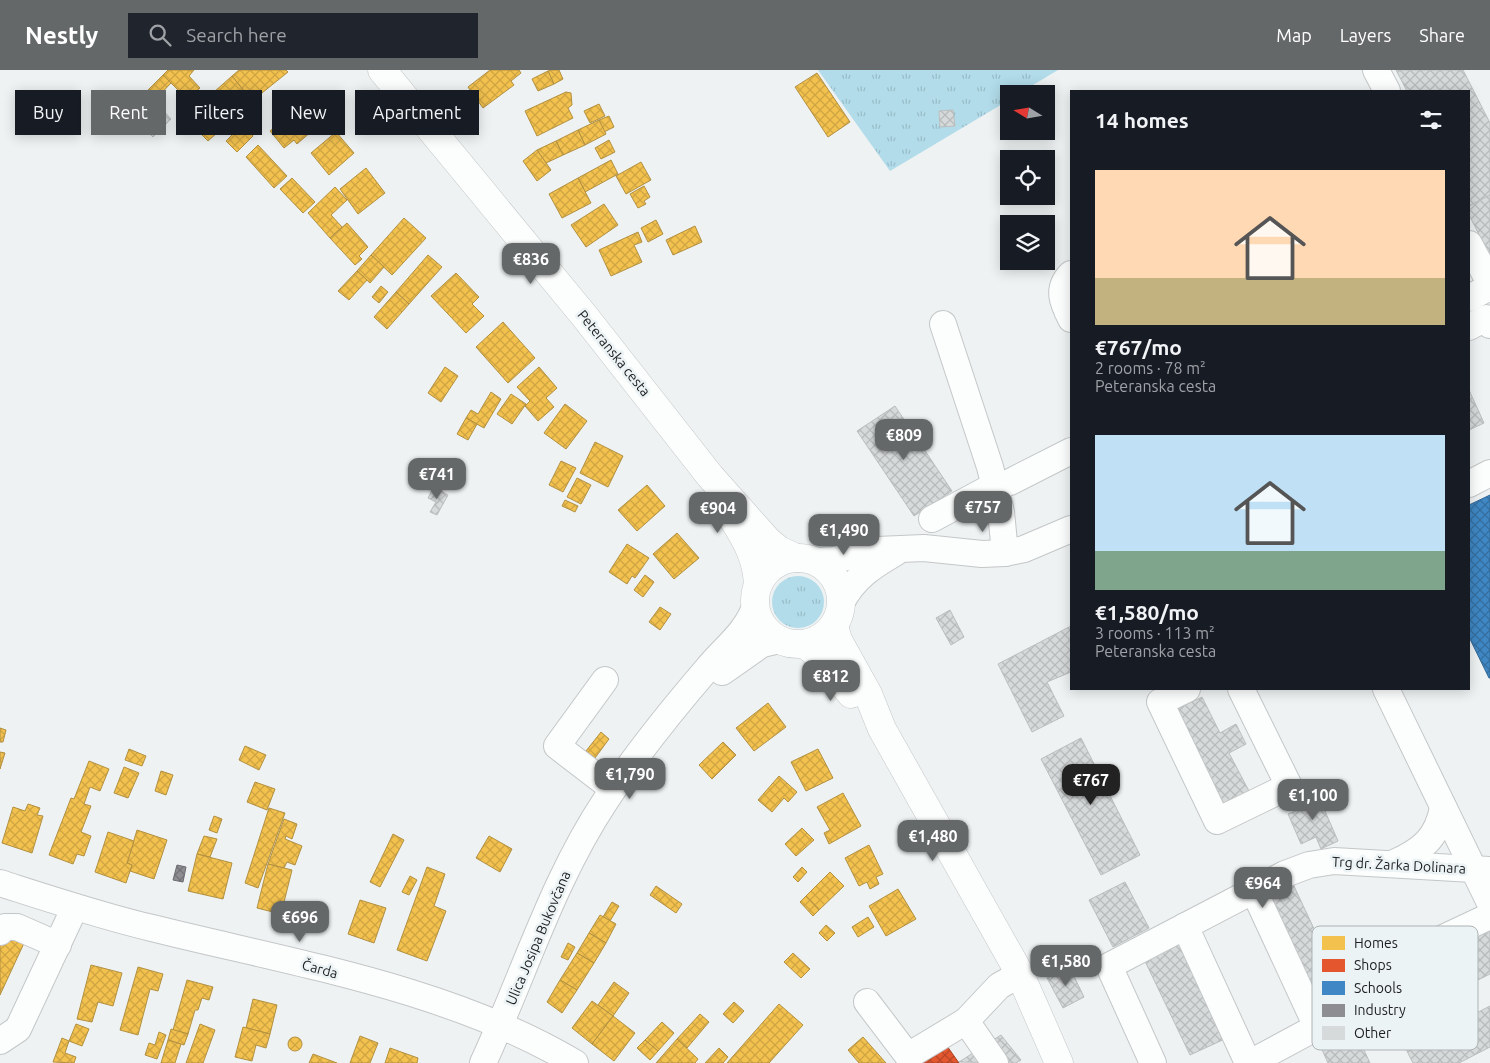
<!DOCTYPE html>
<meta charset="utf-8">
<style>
:root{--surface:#171b24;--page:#20242c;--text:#f1f3f6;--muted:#9ea1a6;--accent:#656869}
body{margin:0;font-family:Ubuntu,sans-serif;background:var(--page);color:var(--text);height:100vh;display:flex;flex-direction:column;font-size:19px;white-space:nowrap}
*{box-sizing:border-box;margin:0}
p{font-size:16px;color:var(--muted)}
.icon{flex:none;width:28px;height:28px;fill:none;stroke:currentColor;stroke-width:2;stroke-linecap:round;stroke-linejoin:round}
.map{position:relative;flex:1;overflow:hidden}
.panel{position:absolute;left:1070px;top:20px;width:400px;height:600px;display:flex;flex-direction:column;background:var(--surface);border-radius:0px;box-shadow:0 2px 12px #0003}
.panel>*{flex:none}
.hud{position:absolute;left:15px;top:20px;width:475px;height:45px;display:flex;gap:10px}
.needle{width:32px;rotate:281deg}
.buttons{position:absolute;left:1000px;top:15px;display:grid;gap:10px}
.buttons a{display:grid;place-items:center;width:55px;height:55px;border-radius:0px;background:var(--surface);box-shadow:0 2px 12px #0003;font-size:25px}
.price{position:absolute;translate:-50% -42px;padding:0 11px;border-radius:10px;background:var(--accent);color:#fff;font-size:16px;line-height:32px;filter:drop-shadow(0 1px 2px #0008)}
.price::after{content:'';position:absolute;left:50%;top:30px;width:15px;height:11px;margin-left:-8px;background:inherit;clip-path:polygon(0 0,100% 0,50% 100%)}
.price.current{background:#222;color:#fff}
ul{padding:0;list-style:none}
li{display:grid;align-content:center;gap:10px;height:265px;padding:0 25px}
li span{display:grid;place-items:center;height:155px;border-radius:0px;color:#555}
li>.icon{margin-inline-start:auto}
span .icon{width:90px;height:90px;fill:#fffc;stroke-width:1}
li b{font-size:21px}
h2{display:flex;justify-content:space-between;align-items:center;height:60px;padding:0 25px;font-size:21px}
.tag{padding:0 18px;border-radius:0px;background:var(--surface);box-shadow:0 2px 12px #0003;font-size:18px;line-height:45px}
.tag.current{background:var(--accent);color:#fff}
header{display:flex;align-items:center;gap:30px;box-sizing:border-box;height:70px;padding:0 25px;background:var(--accent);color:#fff}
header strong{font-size:24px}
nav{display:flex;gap:28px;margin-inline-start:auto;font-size:18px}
.search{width:350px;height:45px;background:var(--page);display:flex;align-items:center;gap:12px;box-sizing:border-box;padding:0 18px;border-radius:0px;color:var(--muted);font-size:19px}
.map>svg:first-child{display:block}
.grass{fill:url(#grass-tufts)}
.homes{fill:url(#homes-cross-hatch);stroke:#b29040}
.shops{fill:url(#shops-cross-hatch);stroke:#a84629}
.schools{fill:url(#schools-cross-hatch);stroke:#346893}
.industry{fill:url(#industry-cross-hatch);stroke:#6b6b6f}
.building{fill:url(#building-cross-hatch);stroke:#bbbebe}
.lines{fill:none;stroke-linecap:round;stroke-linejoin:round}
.minor-casing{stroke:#c4c7c8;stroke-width:28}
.major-casing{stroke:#c4c7c8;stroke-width:29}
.minor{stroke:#fcfdfd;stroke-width:26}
.major{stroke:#fcfdfd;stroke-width:28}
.labels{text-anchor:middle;stroke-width:5;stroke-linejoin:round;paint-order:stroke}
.street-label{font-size:14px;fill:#1b1d1e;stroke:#ecf3f5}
.key{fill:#ecf3f5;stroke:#adb3b4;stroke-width:1}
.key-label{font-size:14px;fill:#1b1d1e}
</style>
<header>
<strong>Nestly</strong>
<div class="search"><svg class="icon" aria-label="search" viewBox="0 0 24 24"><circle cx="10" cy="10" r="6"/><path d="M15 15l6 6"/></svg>Search here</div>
<nav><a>Map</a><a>Layers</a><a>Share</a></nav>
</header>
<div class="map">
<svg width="1490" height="993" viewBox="0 0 1490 993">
<defs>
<pattern id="grass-tufts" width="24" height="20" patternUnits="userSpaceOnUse" patternTransform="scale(1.25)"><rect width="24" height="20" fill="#b2dcea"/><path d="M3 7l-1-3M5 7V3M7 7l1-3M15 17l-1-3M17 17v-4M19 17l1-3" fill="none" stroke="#98bcc8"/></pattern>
<pattern id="homes-cross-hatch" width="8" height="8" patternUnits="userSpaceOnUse" patternTransform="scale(1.25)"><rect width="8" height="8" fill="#f2c14e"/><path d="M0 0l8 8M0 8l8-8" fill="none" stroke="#cfa544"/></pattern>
<pattern id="shops-cross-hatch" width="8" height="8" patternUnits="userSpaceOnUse" patternTransform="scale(1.25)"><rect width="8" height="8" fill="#e4572e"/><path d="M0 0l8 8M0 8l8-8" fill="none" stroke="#b84727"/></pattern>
<pattern id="schools-cross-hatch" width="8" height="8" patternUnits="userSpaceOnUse" patternTransform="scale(1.25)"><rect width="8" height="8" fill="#3f88c5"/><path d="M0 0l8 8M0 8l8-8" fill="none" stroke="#346f9f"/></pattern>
<pattern id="industry-cross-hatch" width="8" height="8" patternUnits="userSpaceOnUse" patternTransform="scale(1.25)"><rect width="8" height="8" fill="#8d8d92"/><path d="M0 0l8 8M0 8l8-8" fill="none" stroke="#727377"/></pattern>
<pattern id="building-cross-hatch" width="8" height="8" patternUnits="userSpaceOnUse" patternTransform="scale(1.25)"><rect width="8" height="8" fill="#d7dadb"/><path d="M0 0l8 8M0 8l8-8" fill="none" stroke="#b8bbbc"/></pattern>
</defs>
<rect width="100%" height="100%" fill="#eef2f3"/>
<g class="grass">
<path d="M818,0H1058L1018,24H1009V30L890,101Z"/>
<circle cx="798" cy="532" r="26"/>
</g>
<g class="homes">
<path d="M168,0H194L189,6L200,18L183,33L176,25L180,22L163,5Z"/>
<path d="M239,0H286L288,2L252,31L232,6Z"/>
<path d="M490,0H519L521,3L511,11L514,15L483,38L468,17Z"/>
<path d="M551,0H559L563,9L554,14L548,1Z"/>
<path d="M548,1L554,14L538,21L532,9Z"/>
<path d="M817,3L850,52L828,67L795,17Z"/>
<path d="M163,5L171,13L151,34L142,26Z"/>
<path d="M232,6L252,31L218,62L196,38Z"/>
<path d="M566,22L571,23L572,35L568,38L573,48L537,66L525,41Z"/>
<path d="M456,25L464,35L449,46L441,35Z"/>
<path d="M308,27L327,48L297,74L294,70L284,78L270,61Z"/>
<path d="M599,34L605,46L590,53L584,41Z"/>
<path d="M609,46L614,57L604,62L599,50Z"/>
<path d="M205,48L218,62L208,71L195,58Z"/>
<path d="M599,50L606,64L585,75L578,60Z"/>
<path d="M243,54L253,66L237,82L226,71Z"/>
<path d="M578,60L585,75L563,85L556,71Z"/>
<path d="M336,62L354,83L329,105L311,83Z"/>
<path d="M609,70L615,82L601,89L595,78Z"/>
<path d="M556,71L563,85L546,93L537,80Z"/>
<path d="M258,75L287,106L274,118L246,87Z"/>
<path d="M537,80L551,100L537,111L523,91Z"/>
<path d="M611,90L618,104L585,122L578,108Z"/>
<path d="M641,92L651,110L626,124L616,106Z"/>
<path d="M366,98L385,123L358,144L340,119Z"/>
<path d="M292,108L315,132L303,143L280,119Z"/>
<path d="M578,108L591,133L562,148L549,124Z"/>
<path d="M644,116L650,127L644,131L646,134L638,138L630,124Z"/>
<path d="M335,117L347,130L331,145L342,157L330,168L308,143Z"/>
<path d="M604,134L618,155L586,177L571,155Z"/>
<path d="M404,148L426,168L392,205L371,185Z"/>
<path d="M656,150L663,164L648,172L641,158Z"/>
<path d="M347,153L368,177L359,186L362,189L355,195L330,168Z"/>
<path d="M695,156L702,172L673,185L666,170Z"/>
<path d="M638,162L642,172L634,175L642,192L611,206L599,180Z"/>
<path d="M371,185L384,197L370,213L357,201Z"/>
<path d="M428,185L442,197L409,234L396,222Z"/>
<path d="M357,201L367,210L349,230L338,221Z"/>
<path d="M456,203L479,227L472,234L484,246L466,263L431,226Z"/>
<path d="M381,216L388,222L379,233L372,227Z"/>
<path d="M396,222L409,234L387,259L374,247Z"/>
<path d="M503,252L535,288L508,313L476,277Z"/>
<path d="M445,297L458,306L441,332L428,323Z"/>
<path d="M539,297L557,318L546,328L554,337L538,351L525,336L530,331L517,317Z"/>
<path d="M491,322L501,329L484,358L466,348L471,340L478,344Z"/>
<path d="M511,324L526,334L512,354L497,344Z"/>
<path d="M565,334L587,351L566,379L544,363Z"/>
<path d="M466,348L477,354L468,370L457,364Z"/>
<path d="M595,372L623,386L608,417L580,403Z"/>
<path d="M561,391L576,398L563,422L549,415Z"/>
<path d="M577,408L591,415L581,434L567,427Z"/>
<path d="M647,415L665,436L637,461L618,440Z"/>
<path d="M565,430L578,436L575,442L562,436Z"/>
<path d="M677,463L699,488L674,509L653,484Z"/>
<path d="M627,474L649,488L635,508L632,506L627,514L609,502Z"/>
<path d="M645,505L654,512L643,527L634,520Z"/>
<path d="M660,537L671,544L660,560L649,552Z"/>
<path d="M768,633L786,657L754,681L736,658Z"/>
<path d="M0,658L6,660L3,672H0Z"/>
<path d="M601,662L609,669L595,688L586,681Z"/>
<path d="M723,672L736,685L712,709L699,695Z"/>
<path d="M245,676L266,685L259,700L239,690Z"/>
<path d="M129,679L146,686L142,696L125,690Z"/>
<path d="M818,679L833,708L806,721L791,692Z"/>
<path d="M0,682L5,683L0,699Z"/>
<path d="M89,691L109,699L100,721L90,717L84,734L91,736L81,762L91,766L84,786L77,784L73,794L49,785L71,728L74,729Z"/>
<path d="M124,697L139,703L128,728L114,723Z"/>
<path d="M161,701L173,705L166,725L155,721Z"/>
<path d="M779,706L797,722L788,732L784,728L772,742L758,730Z"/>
<path d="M255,712L275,719L267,740L247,732Z"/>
<path d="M843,723L861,756L829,774L824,763L830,760L817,737Z"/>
<path d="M28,734L40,738L37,745L43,746L32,783L2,773L13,737L25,741Z"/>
<path d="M269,738L285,743L258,818L245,813Z"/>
<path d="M214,746L222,749L217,763L209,760Z"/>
<path d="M284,749L297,754L292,769L286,766L285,769L302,776L295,795L287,792L284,798L268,794Z"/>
<path d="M802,758L814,770L796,786L785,774Z"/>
<path d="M137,760L167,770L154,809L130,801L132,795L127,793Z"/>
<path d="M108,762L134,771L127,793L132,795L126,813L95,802Z"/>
<path d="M393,764L404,770L380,817L370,812Z"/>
<path d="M204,766L217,769L210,787L197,784Z"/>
<path d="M489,766L512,779L500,802L476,788Z"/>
<path d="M869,775L883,804L876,807L879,814L870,819L867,812L859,816L845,788Z"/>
<path d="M197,784L232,793L223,829L188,821Z"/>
<path d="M268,794L292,800L281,844L257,838Z"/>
<path d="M427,797L445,804L434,836L446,841L427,891L397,880Z"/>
<path d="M802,797L807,802L798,812L793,807Z"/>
<path d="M830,802L844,816L819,840L806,826Z"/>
<path d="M410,806L417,810L409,825L402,822Z"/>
<path d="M656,816L682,834L676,843L650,825Z"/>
<path d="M898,819L916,849L886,866L869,836Z"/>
<path d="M806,826L819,840L813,846L800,832Z"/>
<path d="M360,830L386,838L374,873L348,864Z"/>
<path d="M612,832L619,836L610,851L603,847Z"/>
<path d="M600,845L616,854L606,873L589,863Z"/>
<path d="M868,847L874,857L858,867L852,857Z"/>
<path d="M826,855L835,863L827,871L819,863Z"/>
<path d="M5,862L25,871L0,925V874Z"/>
<path d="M589,863L606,873L594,893L577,883Z"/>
<path d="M568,873L575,877L568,890L561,887Z"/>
<path d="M577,883L594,893L577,920L560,910Z"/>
<path d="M793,883L810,899L801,908L784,892Z"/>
<path d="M91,895L122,903L113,936L98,932L92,952L77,949Z"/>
<path d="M138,897L163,904L158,921L150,919L138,965L120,960Z"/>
<path d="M187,910L213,917L209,930L202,928L198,940H195L188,964L173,960Z"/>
<path d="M560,910L577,920L562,943L547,932Z"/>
<path d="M614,912L629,923L613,946L598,935Z"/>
<path d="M253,929L277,935L270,964L246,958Z"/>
<path d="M592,931L613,946L592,974L572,958Z"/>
<path d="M734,932L744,941L733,953L723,944Z"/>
<path d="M779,934L803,955L769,993H727Z"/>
<path d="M700,944L709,952L687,978L677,969Z"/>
<path d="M613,946L635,963L614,991L592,974Z"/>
<path d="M662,952L674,963L658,981L645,970Z"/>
<path d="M76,954L89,959L82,976L69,971Z"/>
<path d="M200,954L215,960L203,993H186Z"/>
<path d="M243,957L270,964L266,978L256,975L252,991L235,987Z"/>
<path d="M171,959L188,964L184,975L168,970Z"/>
<path d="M159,962L166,965L157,989L145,985L149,973L155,975Z"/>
<path d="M360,966L378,973L370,993H350Z"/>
<path d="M863,967L886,993H859L848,980Z"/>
<circle cx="295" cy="974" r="7"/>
<path d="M62,968L69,971L65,983L76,987L74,993L53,992Z"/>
<path d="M677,969L698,989L695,993H656Z"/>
<path d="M168,970L181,974L175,993H161Z"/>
<path d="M645,970L658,981L650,990L637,978Z"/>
<path d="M390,978L418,988L417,993H385Z"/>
<path d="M719,978L728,987L723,993H705Z"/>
<path d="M313,984L337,993H309Z"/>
</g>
<path class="shops" d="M947,976L959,993H922Z"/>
<path class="schools" d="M1490,425V608H1489L1469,567V435Z"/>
<path class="industry" d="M177,795L186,797L183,812L173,810Z"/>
<g class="building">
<path d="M1396,0H1463L1490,53V125L1469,136V21H1407Z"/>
<path d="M161,38L171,49L153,67L142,57Z"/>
<path d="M953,40L955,56L940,57L939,41Z"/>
<path d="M1490,125V186L1469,145V136Z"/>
<path d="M1469,320L1484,353L1469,360Z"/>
<path d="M895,336L952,421L914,446L857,361Z"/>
<path d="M434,417L448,425L437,445L430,442L436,432L428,428Z"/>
<path d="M950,540L964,567L951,575L936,548Z"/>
<path d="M1071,556V602L1047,612L1064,646L1032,662L998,594Z"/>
<path d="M1202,627L1220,663L1236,654L1246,674L1229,683L1249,721L1224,734L1175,640Z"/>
<path d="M1081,668L1140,785L1101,805L1041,689Z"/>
<path d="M1315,718L1338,771L1321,779L1316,767L1301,774L1288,744L1305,737L1300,725Z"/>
<path d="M1125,812L1149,858L1113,877L1089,830Z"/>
<path d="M1293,814L1338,910L1314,921L1268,826Z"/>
<path d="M1490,858V904L1448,925L1461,951L1490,936V977L1459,993H1413L1374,916Z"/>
<path d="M1181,869L1229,967L1190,985L1143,887Z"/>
<path d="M1069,896L1084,927L1063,938L1047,908Z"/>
<path d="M1350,950L1370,993H1328L1316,966Z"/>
<path d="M1001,965L1021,990L1016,993L959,992Z"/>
</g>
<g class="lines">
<g class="minor-casing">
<g id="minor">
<path d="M1376,0L1387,21"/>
<path d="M1469,174L1490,213"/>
<path d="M1071,204C1056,219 1063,233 1071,249"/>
<path d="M1469,228L1490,217"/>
<path d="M943,254L990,397L1001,442L1005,483"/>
<path d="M1469,257L1486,248L1490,255"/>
<path d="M1469,414L1490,403"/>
<path d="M932,449L986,420L1010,412L1071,381"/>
<path d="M815,491L834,490L877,480L924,478L982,484L1005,483L1024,479L1071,459"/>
<path d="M841,533C854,508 871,497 895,483"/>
<path d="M722,602L762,574L779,570"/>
<path d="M605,610L557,676L613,719"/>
<path d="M1187,619L1160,632L1217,751L1289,716L1241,619"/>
<path d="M1386,619L1490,833"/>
<path d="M1394,793C1421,781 1438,768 1443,737"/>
<path d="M0,813C50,829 101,846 152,858C292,893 449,918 575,993"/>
<path d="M1185,856L1248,993"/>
<path d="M0,862L5,857H17L58,875"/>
<path d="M867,932L908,986L966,951"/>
<path d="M1310,941L1341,924L1349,914L1373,901L1490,846"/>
<path d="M0,971L18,959L75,837"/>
<path d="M483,993C524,905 552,811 606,730C636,684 671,641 707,599C725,577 745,564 755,537"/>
<path d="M995,993L966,951L999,916L1020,904"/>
<path d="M1153,993L1109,896L1285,804L1309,795L1334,791L1490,800"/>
<path d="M1250,993L1317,957L1254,821"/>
</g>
</g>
<g class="major-casing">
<g id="major">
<path d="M382,0L586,248L710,406L768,471L779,480L796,488"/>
<path d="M733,449C747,471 757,489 758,515"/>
<circle cx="798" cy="531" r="43"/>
<path d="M834,556L838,570L868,624L882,659L1020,904L1059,993"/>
<path d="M805,574L824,590L851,624"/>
</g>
</g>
<use href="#minor" class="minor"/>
<use href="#major" class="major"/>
</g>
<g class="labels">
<g class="street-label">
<text transform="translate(614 283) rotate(51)" y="5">Peteranska cesta</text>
<text transform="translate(1399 795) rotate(3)" y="5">Trg dr. Žarka Dolinara</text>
<text transform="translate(538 868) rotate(-67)" y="5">Ulica Josipa Bukovčana</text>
<text transform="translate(320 899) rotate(15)" y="5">Čarda</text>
</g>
</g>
<rect x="1312" y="856" width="166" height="124" rx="8" class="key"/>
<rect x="1322" y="866" width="23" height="14" fill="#f2c14e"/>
<rect x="1322" y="889" width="23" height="13" fill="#e4572e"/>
<rect x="1322" y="911" width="23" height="14" fill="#3f88c5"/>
<rect x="1322" y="934" width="23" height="13" fill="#8d8d92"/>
<rect x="1322" y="956" width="23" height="14" fill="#d7dadb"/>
<g class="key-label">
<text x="1354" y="878">Homes</text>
<text x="1354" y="900">Shops</text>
<text x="1354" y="923">Schools</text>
<text x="1354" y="945">Industry</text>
<text x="1354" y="968">Other</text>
</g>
</svg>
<div class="buttons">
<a><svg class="needle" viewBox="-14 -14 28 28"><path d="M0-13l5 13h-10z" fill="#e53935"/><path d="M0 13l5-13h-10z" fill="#9ea1a6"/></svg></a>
<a><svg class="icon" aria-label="locate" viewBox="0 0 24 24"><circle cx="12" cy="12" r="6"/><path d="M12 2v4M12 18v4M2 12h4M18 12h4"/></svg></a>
<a><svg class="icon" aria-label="layers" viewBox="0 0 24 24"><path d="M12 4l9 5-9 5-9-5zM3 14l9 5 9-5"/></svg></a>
</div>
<b class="price" style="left:531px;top:215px">€836</b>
<b class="price" style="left:904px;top:391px">€809</b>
<b class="price" style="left:437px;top:430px">€741</b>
<b class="price" style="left:983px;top:463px">€757</b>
<b class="price" style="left:718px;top:464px">€904</b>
<b class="price" style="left:844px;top:486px">€1,490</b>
<b class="price" style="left:831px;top:632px">€812</b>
<b class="price" style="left:630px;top:730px">€1,790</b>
<b class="price current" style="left:1091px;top:736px">€767</b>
<b class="price" style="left:1313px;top:751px">€1,100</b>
<b class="price" style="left:933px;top:792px">€1,480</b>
<b class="price" style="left:1263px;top:839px">€964</b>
<b class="price" style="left:300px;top:873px">€696</b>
<b class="price" style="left:1066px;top:917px">€1,580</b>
<div class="hud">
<a class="tag">Buy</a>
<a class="tag current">Rent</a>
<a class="tag">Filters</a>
<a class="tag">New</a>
<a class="tag">Apartment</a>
</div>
<section class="panel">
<h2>14 homes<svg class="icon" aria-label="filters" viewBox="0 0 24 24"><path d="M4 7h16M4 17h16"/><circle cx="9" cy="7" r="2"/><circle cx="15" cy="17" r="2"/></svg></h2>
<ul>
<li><span style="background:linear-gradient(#ffd9b3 70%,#c2b280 0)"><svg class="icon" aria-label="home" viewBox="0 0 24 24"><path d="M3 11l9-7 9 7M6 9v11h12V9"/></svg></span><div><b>€767/mo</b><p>2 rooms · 78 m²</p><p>Peteranska cesta</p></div></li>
<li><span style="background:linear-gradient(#bfe0f5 75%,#7fa58c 0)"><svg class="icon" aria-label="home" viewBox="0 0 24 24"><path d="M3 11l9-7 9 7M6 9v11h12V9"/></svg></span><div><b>€1,580/mo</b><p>3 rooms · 113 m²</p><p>Peteranska cesta</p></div></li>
</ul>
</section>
</div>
